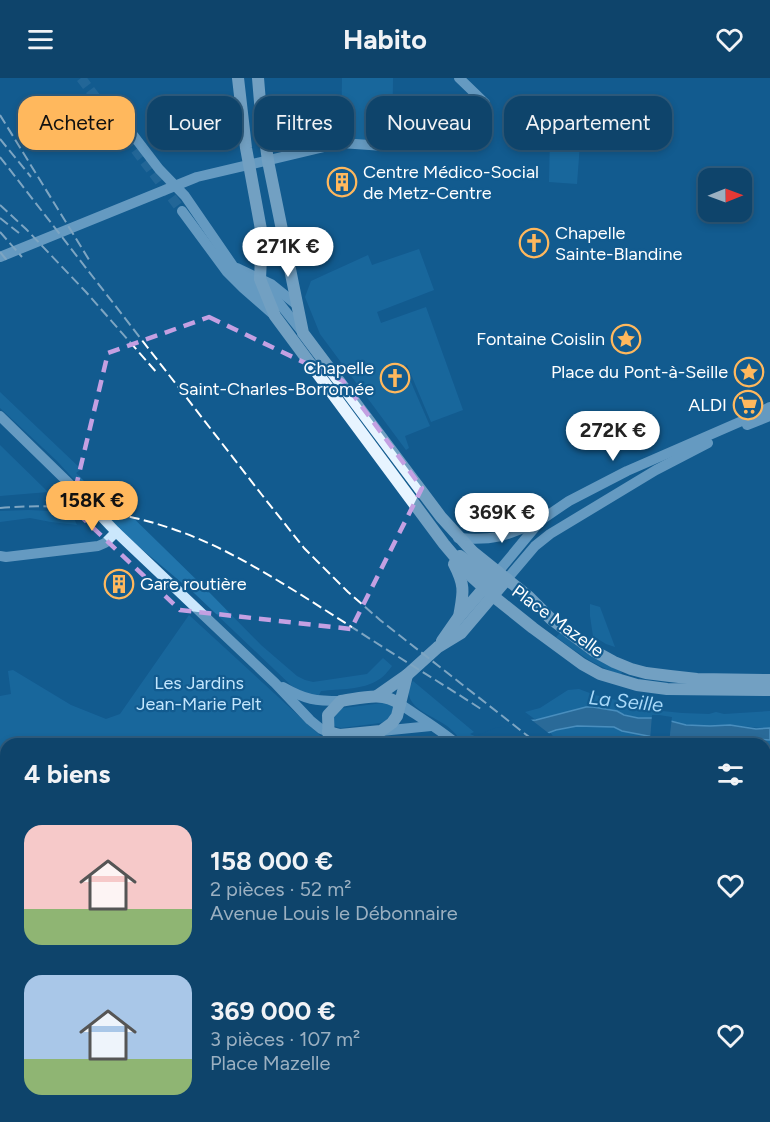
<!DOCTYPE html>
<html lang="fr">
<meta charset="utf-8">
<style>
:root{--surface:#0e446b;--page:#1c4e73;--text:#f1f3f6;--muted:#9bb0c1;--line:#2e5c7e;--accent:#ffb85d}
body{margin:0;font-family:Figtree,sans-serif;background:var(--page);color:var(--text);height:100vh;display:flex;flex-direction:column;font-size:22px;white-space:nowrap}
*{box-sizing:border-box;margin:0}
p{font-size:20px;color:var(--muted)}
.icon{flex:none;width:33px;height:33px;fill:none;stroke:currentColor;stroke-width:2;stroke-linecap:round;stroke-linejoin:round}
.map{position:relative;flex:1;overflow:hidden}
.details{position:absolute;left:0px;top:660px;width:771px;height:384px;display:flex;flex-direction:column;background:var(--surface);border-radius:18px 18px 0 0;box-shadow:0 3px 9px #0003,0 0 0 2px var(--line)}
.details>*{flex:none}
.hud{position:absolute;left:18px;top:18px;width:735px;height:54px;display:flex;gap:12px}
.needle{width:39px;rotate:89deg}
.fabs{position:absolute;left:698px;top:90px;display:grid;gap:12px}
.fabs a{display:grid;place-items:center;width:54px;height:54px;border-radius:12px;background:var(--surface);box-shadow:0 3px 9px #0003,0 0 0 2px var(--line);font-size:30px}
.price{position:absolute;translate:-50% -51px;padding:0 14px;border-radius:21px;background:#fff;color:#222;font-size:20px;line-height:39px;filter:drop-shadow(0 2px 3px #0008)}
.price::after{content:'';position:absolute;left:50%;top:36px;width:18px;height:14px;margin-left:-9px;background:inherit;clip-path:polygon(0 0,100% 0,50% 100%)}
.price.selected{background:var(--accent);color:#111}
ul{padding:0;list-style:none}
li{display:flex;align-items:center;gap:18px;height:150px;padding:0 24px}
li span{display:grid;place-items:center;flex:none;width:168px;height:120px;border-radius:18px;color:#555}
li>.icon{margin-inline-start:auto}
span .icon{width:72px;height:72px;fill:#fffc;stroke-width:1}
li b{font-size:26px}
h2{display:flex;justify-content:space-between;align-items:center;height:72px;padding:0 24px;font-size:26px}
.tag{padding:0 21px;border-radius:18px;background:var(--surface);box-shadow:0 3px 9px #0003,0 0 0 2px var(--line);font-size:21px;line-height:54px}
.tag.selected{background:var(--accent);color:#111}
header{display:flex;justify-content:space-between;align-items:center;height:78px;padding:0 24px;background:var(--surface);font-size:27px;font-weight:700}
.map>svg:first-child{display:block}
.green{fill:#2175ac}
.water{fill:#487da3;stroke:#8dcdf5;stroke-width:1.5}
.pier{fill:#125b8f}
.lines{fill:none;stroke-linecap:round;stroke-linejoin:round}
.secondary-tunnel{stroke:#3674a0;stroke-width:10;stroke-dasharray:10 5;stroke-linecap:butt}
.secondary{stroke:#cbe7fc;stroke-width:10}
.primary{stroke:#e7f4ff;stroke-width:12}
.rail{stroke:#fff;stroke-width:2;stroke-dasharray:10 4.5;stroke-linecap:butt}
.marked{fill:none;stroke:#c4a0e2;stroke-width:4.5;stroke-dasharray:12 8;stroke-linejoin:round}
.labels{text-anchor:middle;stroke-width:4.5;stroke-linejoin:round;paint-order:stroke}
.poi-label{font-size:18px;fill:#fff;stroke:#125b8f;text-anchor:end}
.street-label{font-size:18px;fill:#fff;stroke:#125b8f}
.park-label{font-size:18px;fill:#c3e6fd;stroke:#125b8f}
.water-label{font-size:20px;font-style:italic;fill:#a8d9f9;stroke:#125b8f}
</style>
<header><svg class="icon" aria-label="menu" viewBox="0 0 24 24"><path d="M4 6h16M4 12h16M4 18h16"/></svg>Habito<svg class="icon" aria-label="heart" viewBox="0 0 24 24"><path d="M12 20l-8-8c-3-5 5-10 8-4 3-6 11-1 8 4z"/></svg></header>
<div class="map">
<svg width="770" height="1044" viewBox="0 0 770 1044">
<rect width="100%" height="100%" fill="#125b8f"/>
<g class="green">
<path d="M342,0H393L392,68L341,65Z"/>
<path d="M436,24L440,46L415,50L410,29Z"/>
<path d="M550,58L575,60V65H580L577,106L549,104Z"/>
<path d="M419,171L434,212L377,234L381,245L426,229L463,332L431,344L407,287L404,288L430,348L405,358L409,370L406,372L320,256L305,219L311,203L368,177L372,187Z"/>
<path d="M0,314L81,391L76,395L103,422L117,424L207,512L261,567L297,598L305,602L313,604L367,596L383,580L392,588C388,593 384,599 378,602C363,612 339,611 321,613L318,619L297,613L194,515L126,458L57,383L0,330Z"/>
<path d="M0,367L48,414L0,418Z"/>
<path d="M29,432L71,434L77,447L51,444L30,440L0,444V433Z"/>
<path d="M590,526L600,529L615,569L606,566L593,558L590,538Z"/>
<path d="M189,537L324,661L322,666H6V700H0V618L11,616L8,593L13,592L71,627L106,641L120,636Z"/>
<path d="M560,555L588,576L622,594L621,597C594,587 579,576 556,559Z"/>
<path d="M413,603L474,654L470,656L479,660L461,666H360L422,659L438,664L458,659C455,655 451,651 447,648C433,637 397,628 413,603Z"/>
<path d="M579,611L595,617L662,633L682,635L709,636L716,634L724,636L770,633V650C756,651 742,647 728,647C714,648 699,650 685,647C676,645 667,640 658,640C642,639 631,641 617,633L558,636L536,642L525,634L540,630L568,612Z"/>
<path d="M383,625L391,626L394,629L393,636L386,643L380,645L341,650L334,648V638L339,632L343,630Z"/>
<path d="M594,647L614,649L622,653L674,663L703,662L728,659L770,662V674H765V666H567L555,661L550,654L577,648Z"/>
</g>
<path class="water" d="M586,629H593L617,633L624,637L638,640H659L686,647L710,648L730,647L756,651L770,650V662L728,659L703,662L674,663L622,653L614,649L577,648L556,652L518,666H461L526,643L536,642Z"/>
<g class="pier">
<path d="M652,637H659L672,639L669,665L657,664L650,662Z"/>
<path d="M526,640H529L551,657L527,666H490L478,657L495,650L512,647Z"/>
</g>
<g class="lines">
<path class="secondary-tunnel" d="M81,0L182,133"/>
<g class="secondary">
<path d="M459,0L485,25"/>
<path d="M117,36L159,91L185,118L240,198L268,220"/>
<path d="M182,133L227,194L243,210L275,238"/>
<path d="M0,179L197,99L341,65L398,69L467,60"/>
<path d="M237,190L271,206L297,227"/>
<path d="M268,211L303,255"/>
<path d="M0,338L80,416L116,454L275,605L310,642L321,651L328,654"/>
<path d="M747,347L770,338"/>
<path d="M458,460C494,463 506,458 538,444"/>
<path d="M0,478L6,479L98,468L105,465L116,454"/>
<path d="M498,494L541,442L569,423L627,393L751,339L770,329"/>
<path d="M507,501L535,468L550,456L656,392L708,365"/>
<path d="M283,609C306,622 315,623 341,623"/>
<path d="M400,626C419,639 439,651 457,666"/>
<path d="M381,653L431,648"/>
<path d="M0,842L6,841"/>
<path d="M0,979L6,976"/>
<path d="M65,1044L67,1038"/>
<path d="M683,1044V1038"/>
</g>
<g class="primary">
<path d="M238,0L246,70L262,157L260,201L275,238L444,466L471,498L493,518L533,550L582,586L600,596L637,607L667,611L770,612"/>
<path d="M258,0L260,24L268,83L303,255L441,439L473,474L529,519L551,541L594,573L614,584L631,591L646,595L670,598L697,601L770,602"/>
<path d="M460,478L492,501L498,502"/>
<path d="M454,486C466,509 463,515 459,539"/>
<path d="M442,563L458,540L498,494"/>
<path d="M377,618L407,597L438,569L461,555L507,501"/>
<path d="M328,654L340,657L381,653L392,645L397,638L407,597"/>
<path d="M329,666L328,637L341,623C362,620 382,613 400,626"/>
<path d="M695,1039L701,1044"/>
<path d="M273,1044L275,1038"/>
<path d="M286,1044L287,1038"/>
</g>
<g class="rail">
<path d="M0,37L91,185"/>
<path d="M0,61L31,99"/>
<path d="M0,79L262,417L304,470L348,514L380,542L538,666"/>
<path d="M0,127L26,151L86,214L158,296"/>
<path d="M0,140L19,155"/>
<path d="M0,154L22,179"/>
<path d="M0,174L9,185"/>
<path d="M0,430C77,423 156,438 225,473C272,497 317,527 361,555C401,581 441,605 481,631"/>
<path d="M765,810L770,812"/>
</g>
</g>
<path d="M0 0H770V1044H0ZM209,239L343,303L422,410L351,551L180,532L71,429L108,275Z" fill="#125b8f" fill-opacity=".55" fill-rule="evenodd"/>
<path class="marked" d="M209,239L343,303L422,410L351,551L180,532L71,429L108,275Z"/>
<defs>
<g id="building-ring" transform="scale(1.5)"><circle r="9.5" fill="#125b8f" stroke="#ffb85d" stroke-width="1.5"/><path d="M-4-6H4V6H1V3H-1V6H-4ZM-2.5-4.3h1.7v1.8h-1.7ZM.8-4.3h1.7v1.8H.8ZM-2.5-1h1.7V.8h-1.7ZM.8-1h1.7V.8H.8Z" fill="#ffb85d"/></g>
<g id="church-ring" transform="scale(1.5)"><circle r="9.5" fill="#125b8f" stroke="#ffb85d" stroke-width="1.5"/><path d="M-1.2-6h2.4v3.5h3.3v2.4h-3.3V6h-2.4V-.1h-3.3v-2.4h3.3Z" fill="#ffb85d"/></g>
<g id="sight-ring" transform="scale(1.5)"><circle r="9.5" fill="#125b8f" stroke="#ffb85d" stroke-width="1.5"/><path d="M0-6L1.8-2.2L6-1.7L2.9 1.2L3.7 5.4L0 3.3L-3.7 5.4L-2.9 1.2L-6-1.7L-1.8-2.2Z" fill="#ffb85d"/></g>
<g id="supermarket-ring" transform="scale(1.5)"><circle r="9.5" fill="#125b8f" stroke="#ffb85d" stroke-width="1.5"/><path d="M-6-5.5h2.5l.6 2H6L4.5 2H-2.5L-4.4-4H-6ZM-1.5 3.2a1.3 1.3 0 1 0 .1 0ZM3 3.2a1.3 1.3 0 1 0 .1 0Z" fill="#ffb85d"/></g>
</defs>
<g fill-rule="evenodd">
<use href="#building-ring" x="342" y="104"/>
<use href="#church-ring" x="534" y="165"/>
<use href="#sight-ring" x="626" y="261"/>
<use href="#sight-ring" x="749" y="294"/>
<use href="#church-ring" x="395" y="300"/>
<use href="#supermarket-ring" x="748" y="327"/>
<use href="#building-ring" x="119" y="506"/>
</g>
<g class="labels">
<g class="poi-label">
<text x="363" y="100" text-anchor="start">Centre Médico-Social<tspan x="363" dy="21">de Metz-Centre</tspan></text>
<text x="555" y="161" text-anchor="start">Chapelle<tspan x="555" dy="21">Sainte-Blandine</tspan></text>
<text x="605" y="267">Fontaine Coislin</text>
<text x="374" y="296">Chapelle<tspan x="374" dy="21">Saint-Charles-Borromée</tspan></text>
<text x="728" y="300">Place du Pont-à-Seille</text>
<text x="727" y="333">ALDI</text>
<text x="140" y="512" text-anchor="start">Gare routière</text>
</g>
<g class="street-label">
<text transform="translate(558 543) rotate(36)" y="6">Place Mazelle</text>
</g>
<g class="park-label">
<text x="199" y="611">Les Jardins<tspan x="199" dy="21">Jean-Marie Pelt</tspan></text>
</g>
<g class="water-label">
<text transform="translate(626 623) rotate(6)" y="7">La Seille</text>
</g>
</g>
</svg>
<div class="fabs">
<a><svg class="needle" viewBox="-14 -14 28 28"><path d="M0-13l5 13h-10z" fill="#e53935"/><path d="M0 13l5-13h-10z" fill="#9bb0c1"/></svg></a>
</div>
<b class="price" style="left:288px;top:200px">271K €</b>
<b class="price" style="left:613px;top:384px">272K €</b>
<b class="price selected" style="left:92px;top:454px">158K €</b>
<b class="price" style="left:502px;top:466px">369K €</b>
<div class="hud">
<a class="tag selected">Acheter</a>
<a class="tag">Louer</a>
<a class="tag">Filtres</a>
<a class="tag">Nouveau</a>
<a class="tag">Appartement</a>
</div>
<section class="details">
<h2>4 biens<svg class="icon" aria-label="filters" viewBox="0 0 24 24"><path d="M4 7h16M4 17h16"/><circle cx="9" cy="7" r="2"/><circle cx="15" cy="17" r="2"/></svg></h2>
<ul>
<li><span style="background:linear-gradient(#f6c9c9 70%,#8fb573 0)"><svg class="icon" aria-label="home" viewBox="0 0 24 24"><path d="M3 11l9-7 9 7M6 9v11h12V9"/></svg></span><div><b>158 000 €</b><p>2 pièces · 52 m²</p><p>Avenue Louis le Débonnaire</p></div><svg class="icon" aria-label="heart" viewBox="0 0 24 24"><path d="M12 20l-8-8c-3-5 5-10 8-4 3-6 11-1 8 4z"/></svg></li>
<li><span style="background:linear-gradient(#a9c7e8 70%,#8fb573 0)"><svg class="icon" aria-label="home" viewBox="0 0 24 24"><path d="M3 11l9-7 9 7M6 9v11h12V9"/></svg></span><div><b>369 000 €</b><p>3 pièces · 107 m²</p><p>Place Mazelle</p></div><svg class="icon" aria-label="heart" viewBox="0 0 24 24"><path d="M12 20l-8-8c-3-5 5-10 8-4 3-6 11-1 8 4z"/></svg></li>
</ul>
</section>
</div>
